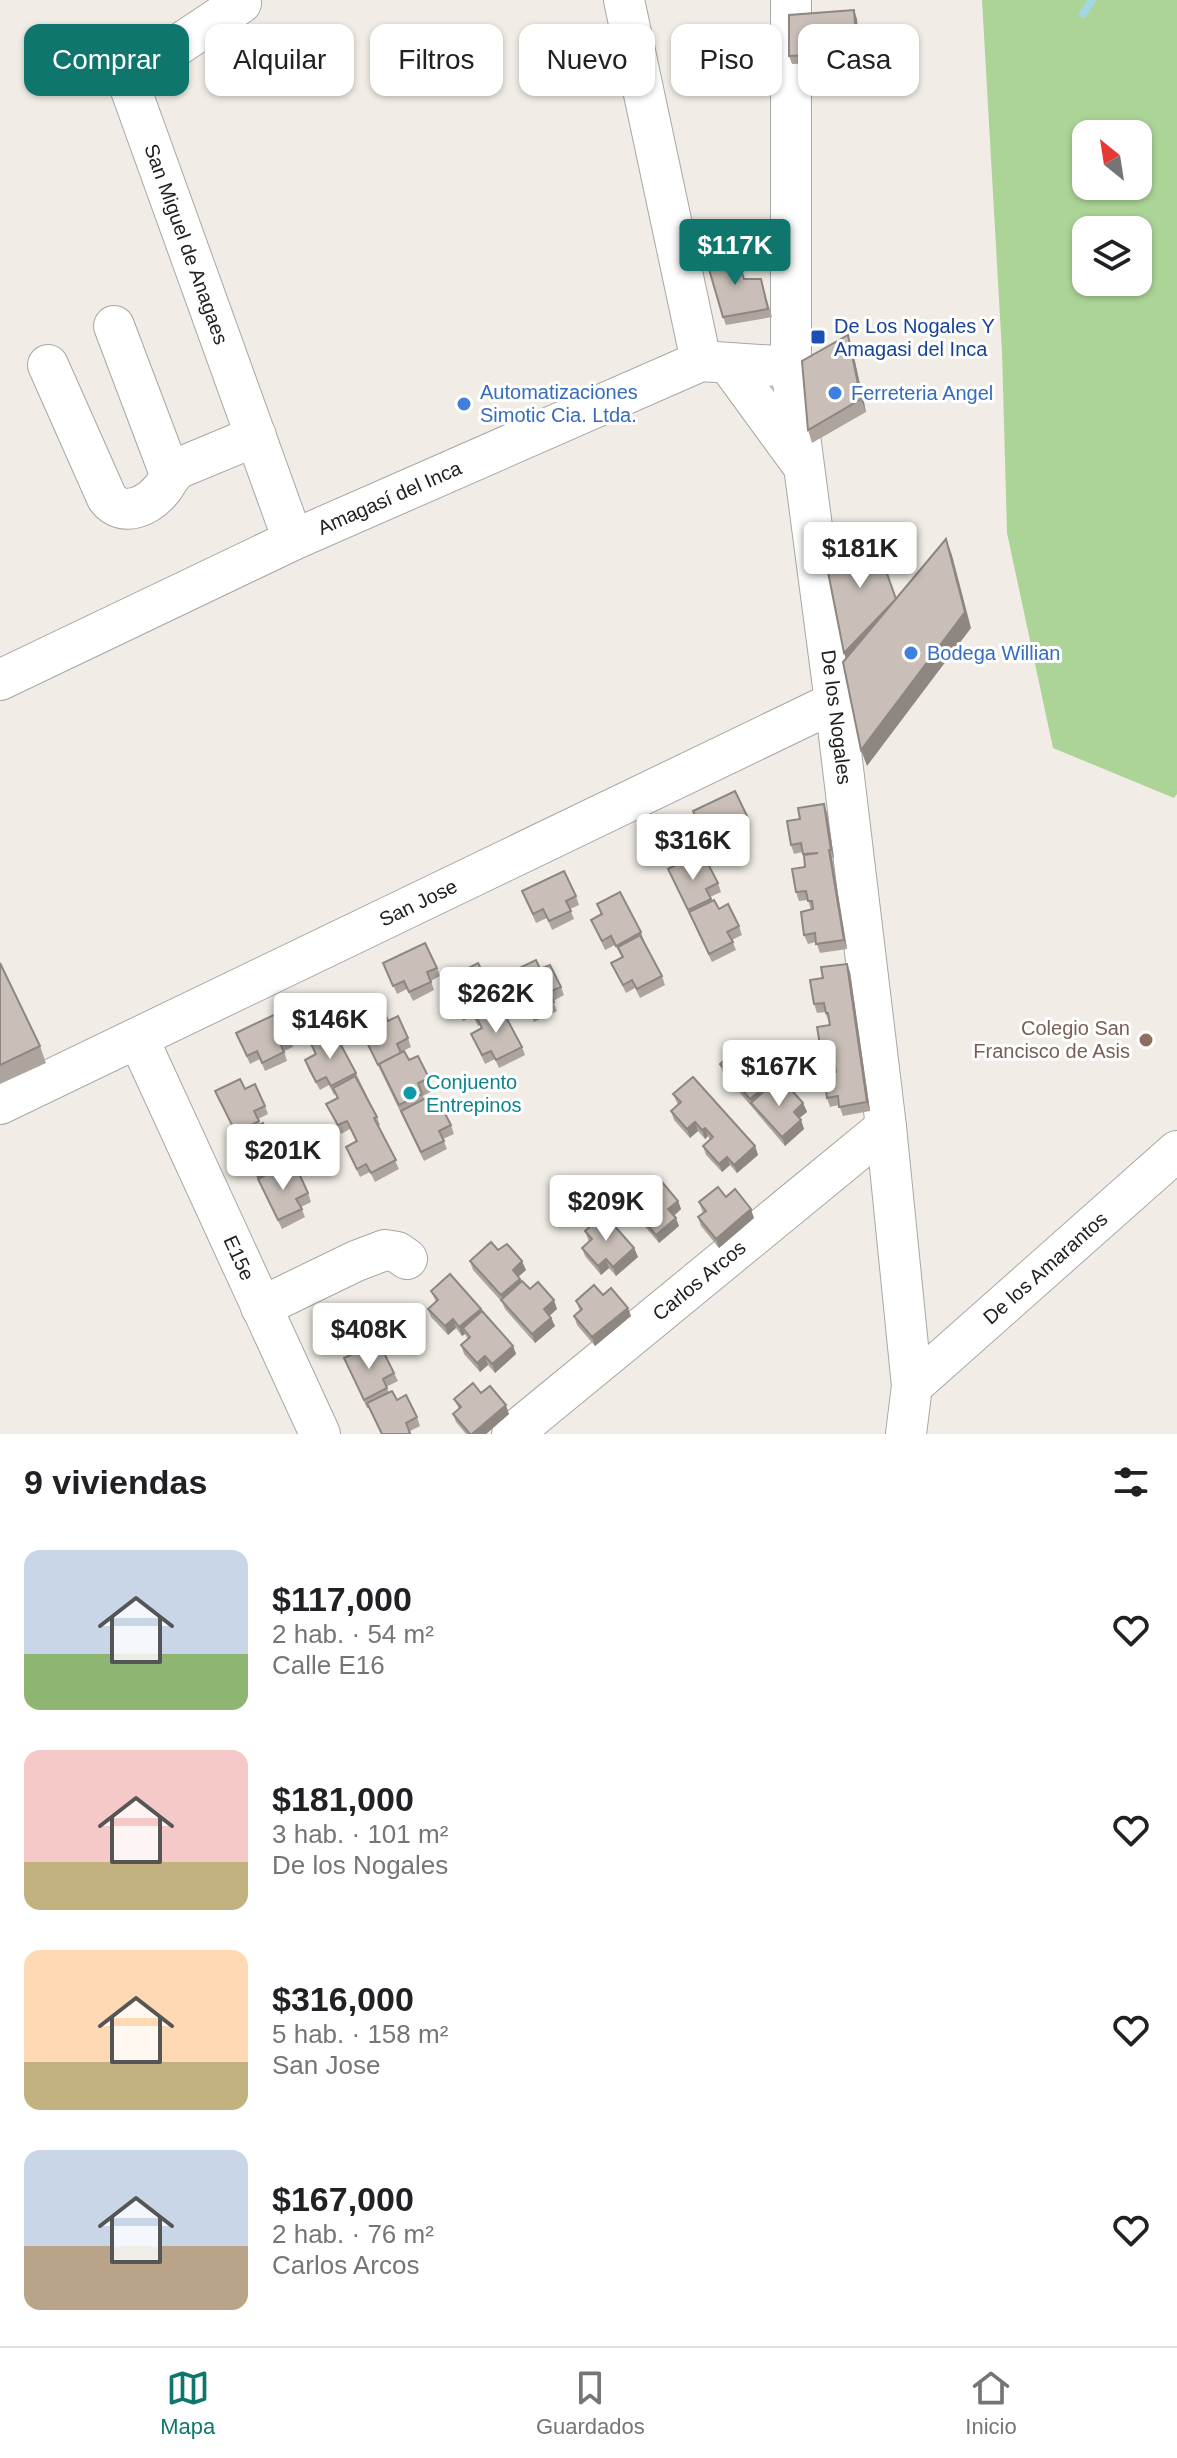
<!DOCTYPE html>
<html lang="es">
<meta charset="utf-8">
<style>
:root{--surface:#fff;--page:#f6f6f6;--text:#202124;--muted:#757577;--line:#e0e0e0;--accent:#0f766e}
body{margin:0;font-family:Arial,sans-serif;background:var(--page);color:var(--text);height:100vh;display:flex;flex-direction:column;font-size:30px;white-space:nowrap}
*{box-sizing:border-box;margin:0}
p{font-size:26px;color:var(--muted)}
.icon{flex:none;width:44px;height:44px;fill:none;stroke:currentColor;stroke-width:2;stroke-linecap:round;stroke-linejoin:round}
.map{position:relative;height:1434px;overflow:hidden}
.sheet{display:flex;flex-direction:column;background:var(--surface);flex:1}
.sheet>*{flex:none}
.top-card{position:absolute;left:24px;top:24px;width:1130px;height:72px;display:flex;gap:16px}
.needle{width:52px;rotate:330deg}
.controls{position:absolute;left:1072px;top:120px;display:grid;gap:16px}
.controls a{display:grid;place-items:center;width:80px;height:80px;border-radius:16px;background:var(--surface);box-shadow:0 2px 6px #0004;font-size:40px}
.price{position:absolute;translate:-50% -68px;padding:0 18px;border-radius:8px;background:#fff;color:#222;font-size:26px;line-height:52px;filter:drop-shadow(0 2px 4px #0008)}
.price::after{content:'';position:absolute;left:50%;top:48px;width:24px;height:18px;margin-left:-12px;background:inherit;clip-path:polygon(0 0,100% 0,50% 100%)}
.price.selected{background:var(--accent);color:#fff}
ul{padding:0;list-style:none}
li{display:flex;align-items:center;gap:24px;height:200px;padding:0 24px}
li span{display:grid;place-items:center;flex:none;width:224px;height:160px;border-radius:16px;color:#555}
li>.icon{margin-inline-start:auto}
span .icon{width:96px;height:96px;fill:#fffc;stroke-width:1}
li b{font-size:34px}
h2{display:flex;justify-content:space-between;align-items:center;height:96px;padding:0 24px;font-size:34px}
.pill{padding:0 28px;border-radius:16px;background:var(--surface);box-shadow:0 2px 6px #0004;font-size:28px;line-height:72px}
.pill.selected{background:var(--accent);color:#fff}
.menu{display:flex;justify-content:space-around;align-items:center;height:112px;border-top:2px solid var(--line);background:var(--surface);font-size:22px;color:var(--muted)}
.menu a{display:grid;justify-items:center;gap:4px}
.menu .selected{color:var(--accent)}
.map>svg:first-child{display:block}
.forest{fill:#acd497;fill-rule:evenodd}
.lines{fill:none;stroke-linecap:round;stroke-linejoin:round}
.stream{stroke:#a3d7e2;stroke-width:8}
.minor-casing{stroke:#a7a7a7;stroke-width:42}
.minor{stroke:#fff;stroke-width:40}
.wall{fill:#ada49e}
.shaded-wall{fill:#8d8681}
.building{fill:#c9bfb8;stroke:#8d8681;stroke-width:2}
.transit-dot{fill:#1a4fb4;stroke:#fff;stroke-width:3}
.shop-dot{fill:#3f7fe0;stroke:#fff;stroke-width:3}
.education-dot{fill:#8d6e63;stroke:#fff;stroke-width:3}
.culture-dot{fill:#0f9aa8;stroke:#fff;stroke-width:3}
.labels{text-anchor:middle;stroke-width:6;stroke-linejoin:round;paint-order:stroke}
.street-label{font-size:20px;fill:#202020;stroke:#fff}
.transit-label{font-size:20px;fill:#164399;stroke:#fff;text-anchor:start}
.shop-label{font-size:20px;fill:#366cbe;stroke:#fff;text-anchor:start}
.education-label{font-size:20px;fill:#785e54;stroke:#fff;text-anchor:end}
.culture-label{font-size:20px;fill:#0d838f;stroke:#fff;text-anchor:start}
</style>
<div class="map">
<svg width="1177" height="1434" viewBox="0 0 1177 1434">
<rect width="100%" height="100%" fill="#f1ede6"/>
<path class="forest" d="M982,0H1177V794L1174,798L1053,748L1007,533L1002,352ZM1086,134H1138V186H1086ZM1086,230H1138V282H1086Z"/>
<g class="lines">
<path class="stream" d="M1083,14L1092,0"/>
<g class="minor-casing">
<g id="minor">
<path id="s1" d="M239,0L241,3L127,79L293,540"/>
<path d="M624,0L701,361"/>
<path id="s2" d="M791,0V367L835,702L886,1127L912,1386L906,1434"/>
<path d="M114,326L170,474"/>
<path d="M728,363L801,463"/>
<path d="M48,365L107,498C123,519 149,506 163,488C169,480 170,474 179,468L256,436"/>
<path id="s3" d="M0,680L293,540L701,361L791,367"/>
<path id="s4" d="M138,1038L320,1434"/>
<path id="s5" d="M0,1104L835,702"/>
<path d="M261,1307L356,1261L385,1250L397,1252L407,1259"/>
<path id="s6" d="M912,1386L1177,1151"/>
<path id="s7" d="M512,1434L886,1127"/>
</g>
</g>
<use href="#minor" class="minor"/>
</g>
<g class="wall">
<path d="M857,19L860,62L792,64L789,56Z"/>
<path d="M744,279H761L772,317L726,325L723,317Z"/>
<path d="M848,335L852,348L866,412L812,443L808,430Z"/>
<path d="M693,811L747,816L750,825L741,829L745,839L723,850L718,838L707,843Z"/>
<path d="M827,813L834,858H832L847,949L820,953L816,942L808,944L804,935L811,910L808,900L799,901L796,892L805,867L804,855L803,852L794,854L791,845L800,819Z"/>
<path d="M698,866L718,883L721,892L710,897L712,901L719,909L739,926L742,935L732,940L736,950L712,962L668,869Z"/>
<path d="M522,891L576,896L579,905L570,909L574,919L552,930L547,918L536,923Z"/>
<path d="M597,904L641,932L644,941L662,976L665,985L640,998L635,988L626,993L611,963L622,958L620,954L615,945L605,950L591,920L601,915Z"/>
<path d="M0,963L40,1046L46,1063L0,1084Z"/>
<path d="M383,963L437,968L440,976L431,981L434,990L413,1001L407,989L397,994Z"/>
<path d="M478,963L522,1047L525,1055L499,1068L495,1059L485,1064L471,1034L481,1028L480,1025L478,1026L473,1016L463,1021L449,991L459,986L455,975Z"/>
<path d="M847,964L850,972L870,1111L843,1116L839,1105L830,1107L827,1098L836,1072L834,1058L824,1059L821,1051L830,1025V1022H829L825,1012L817,1013L814,1004L823,978Z"/>
<path d="M540,969L561,987L564,995L553,1001L557,1011L534,1022L511,972Z"/>
<path d="M388,1021L408,1038L411,1047L401,1052L429,1078L434,1090L423,1096L424,1099L431,1108L451,1125L454,1134L443,1139L447,1149L424,1161L358,1024Z"/>
<path d="M236,1033L290,1038L293,1047L284,1051L287,1061L265,1071L260,1059L250,1064Z"/>
<path d="M311,1044L356,1073L377,1117L380,1125L378,1126L399,1169L375,1182L370,1172L360,1177L346,1147L356,1142L350,1129L341,1134L326,1104L337,1098L335,1094L334,1095L329,1085L320,1090L308,1069L305,1060L315,1055Z"/>
<path d="M748,1054L772,1065L775,1074L768,1080L771,1085L779,1092L803,1103L807,1112L799,1118L804,1129L785,1146L723,1073L720,1064Z"/>
<path d="M245,1089L265,1106L268,1114L258,1119L260,1124L267,1133L288,1150L291,1158L280,1164L288,1176L308,1193L311,1202L301,1207L305,1217L282,1229L215,1091Z"/>
<path d="M673,1094L755,1146L758,1155L737,1173L730,1165L722,1172L706,1155L703,1146L710,1140L708,1136L705,1139L698,1131L690,1138L674,1120L671,1111L678,1105Z"/>
<path d="M654,1190L678,1201L681,1209L674,1216L679,1226L659,1243L629,1208L626,1200Z"/>
<path d="M726,1197L754,1218L719,1248L701,1226L698,1217L703,1213L699,1202Z"/>
<path d="M585,1231L634,1248L638,1257L616,1276L609,1268L601,1275L585,1256L582,1248L589,1242Z"/>
<path d="M498,1250L526,1270L518,1276L522,1282L557,1309L550,1315L555,1326L535,1343L505,1309L502,1302L473,1270L470,1261Z"/>
<path d="M431,1291L482,1312L513,1346L516,1354L495,1373L488,1365L480,1372L464,1354L461,1345L468,1339L465,1334L462,1336L456,1328L448,1335L431,1317L428,1309L436,1302Z"/>
<path d="M603,1295L631,1316L595,1346L577,1325L574,1316L580,1311L576,1301Z"/>
<path d="M374,1356L394,1373L398,1381L386,1387L389,1392L417,1417L420,1426L410,1431L411,1434H381L369,1408H367L344,1358Z"/>
<path d="M481,1393L509,1414L486,1434H466L456,1422L453,1414L459,1409L454,1399Z"/>
</g>
<g class="shaded-wall">
<path d="M854,10L857,19L860,62L857,53Z"/>
<path d="M848,335L852,348L866,412L861,399Z"/>
<path d="M946,539L952,555L971,628L867,766L861,750Z"/>
<path d="M896,599L901,612L848,666L844,653Z"/>
<path d="M824,804L827,813L834,858L831,850Z"/>
<path d="M829,850L832,858L847,949L844,940Z"/>
<path d="M847,964L850,972L870,1111L867,1102Z"/>
<path d="M772,1065L775,1074L765,1082L762,1074Z"/>
<path d="M770,1082L773,1091L752,1103L750,1099Z"/>
<path d="M803,1103L807,1112L797,1120L794,1112Z"/>
<path d="M801,1120L804,1129L785,1146L782,1137Z"/>
<path d="M695,1122L698,1131L690,1138L687,1129Z"/>
<path d="M705,1128L708,1136L705,1139L702,1130Z"/>
<path d="M755,1146L758,1155L737,1173L734,1165Z"/>
<path d="M727,1157L730,1165L722,1172L719,1164Z"/>
<path d="M678,1201L681,1209L671,1218L668,1209Z"/>
<path d="M751,1209L754,1218L719,1248L716,1239Z"/>
<path d="M676,1218L679,1226L659,1243L656,1235Z"/>
<path d="M634,1248L638,1257L616,1276L613,1267Z"/>
<path d="M606,1259L609,1268L601,1275L598,1266Z"/>
<path d="M522,1261L526,1270L516,1279L513,1270Z"/>
<path d="M520,1279L523,1287L504,1304L501,1295Z"/>
<path d="M554,1300L557,1309L547,1318L544,1309Z"/>
<path d="M628,1308L631,1316L595,1346L592,1337Z"/>
<path d="M481,1309L484,1317L463,1328L465,1334L462,1336L459,1327Z"/>
<path d="M551,1318L555,1326L535,1343L532,1334Z"/>
<path d="M453,1319L456,1328L448,1335L445,1326Z"/>
<path d="M513,1346L516,1354L495,1373L492,1364Z"/>
<path d="M485,1356L488,1365L480,1372L477,1363Z"/>
<path d="M506,1405L509,1414L486,1434H472Z"/>
</g>
<g class="building">
<path d="M854,10L857,53L789,56V15Z"/>
<path d="M735,252L744,279H761L768,309L723,317L706,259Z"/>
<path d="M848,335L861,399L808,430L802,361Z"/>
<path d="M871,529L896,599L844,653L828,572Z"/>
<path d="M946,539L965,612L861,750L843,662Z"/>
<path d="M735,791L747,816L737,821L742,831L720,841L715,830L704,835L693,811Z"/>
<path d="M824,804L831,850H829L844,940L816,944L815,933L804,935L801,912L813,909L812,901H808L806,891L796,892L792,869L805,867L804,855L818,853L803,854L801,843L791,845L787,821L800,819L798,808Z"/>
<path d="M693,856L698,866L707,862L718,883L706,889L711,899L688,910L668,869Z"/>
<path d="M564,871L576,896L566,901L571,911L549,921L543,909L533,914L522,891Z"/>
<path d="M620,892L641,932L616,946L611,936L602,941L591,920L602,914L597,904Z"/>
<path d="M714,900L719,909L728,904L739,926L727,932L733,942L709,954L689,912Z"/>
<path d="M640,935L662,976L637,989L632,980L623,985L611,963L623,957L618,947Z"/>
<path d="M425,943L437,968L427,972L431,982L409,992L404,981L393,986L383,963Z"/>
<path d="M536,960L540,969L550,965L561,987L549,992L554,1002L531,1014L511,972Z"/>
<path d="M0,963L40,1046L0,1065Z"/>
<path d="M478,963L499,1004L475,1017L470,1008L460,1013L449,991L460,985L455,975Z"/>
<path d="M847,964L867,1102L839,1107L838,1096L827,1098L824,1074L836,1072L832,1049L821,1051L817,1027L830,1025L828,1013H826L824,1003L814,1004L810,980L823,978L821,967Z"/>
<path d="M500,1006L522,1047L496,1060L491,1051L482,1055L471,1034L482,1028L477,1018Z"/>
<path d="M384,1011L388,1021L398,1016L408,1038L397,1044L401,1053L378,1065L358,1024Z"/>
<path d="M278,1013L290,1038L280,1043L284,1052L262,1063L257,1051L247,1056L236,1033Z"/>
<path d="M334,1032L356,1073L331,1086L326,1077L316,1082L305,1060L316,1054L311,1044Z"/>
<path d="M741,1046L748,1054L756,1047L772,1065L762,1074L770,1082L750,1099L720,1064Z"/>
<path d="M404,1051L409,1060L418,1056L429,1078L418,1083L422,1094L399,1105L379,1064Z"/>
<path d="M355,1076L377,1117L374,1118L396,1160L371,1173L366,1164L357,1169L346,1147L357,1141L347,1121L338,1125L326,1104L338,1098L333,1088Z"/>
<path d="M693,1077L755,1146L734,1165L727,1157L719,1164L703,1146L713,1137L705,1128L702,1130L695,1122L687,1129L671,1111L681,1102L673,1094Z"/>
<path d="M240,1079L245,1089L255,1084L265,1106L254,1111L259,1121L236,1133L215,1091Z"/>
<path d="M772,1084L779,1092L787,1085L803,1103L794,1112L801,1120L782,1137L751,1103Z"/>
<path d="M426,1098L431,1108L440,1104L451,1125L439,1131L444,1141L421,1152L401,1111Z"/>
<path d="M263,1123L267,1133L277,1128L288,1150L276,1156L281,1165L258,1177L238,1136Z"/>
<path d="M283,1166L288,1176L298,1171L308,1193L296,1199L302,1209L278,1220L258,1179Z"/>
<path d="M647,1182L654,1190L662,1182L678,1201L668,1209L676,1218L656,1235L626,1200Z"/>
<path d="M718,1187L726,1197L735,1189L751,1209L716,1239L698,1217L706,1211L699,1202Z"/>
<path d="M604,1214L634,1248L613,1267L606,1259L598,1266L582,1248L592,1239L585,1231Z"/>
<path d="M491,1242L498,1250L507,1244L522,1261L513,1270L520,1279L501,1295L470,1261Z"/>
<path d="M450,1274L481,1309L459,1327L453,1319L445,1326L428,1309L438,1300L431,1291Z"/>
<path d="M522,1281L530,1289L538,1282L554,1300L544,1309L551,1318L532,1334L501,1300Z"/>
<path d="M594,1285L603,1295L611,1288L628,1308L592,1337L574,1316L582,1309L576,1301Z"/>
<path d="M482,1311L513,1346L492,1364L485,1356L477,1363L461,1345L470,1337L463,1328Z"/>
<path d="M369,1346L374,1356L383,1351L394,1373L383,1379L387,1388L364,1400L344,1358Z"/>
<path d="M473,1383L481,1393L490,1386L506,1405L472,1434H470L453,1414L461,1407L454,1399Z"/>
<path d="M392,1391L397,1400L406,1395L417,1417L406,1423L410,1433L408,1434H382L367,1403Z"/>
</g>
<rect class="transit-dot" x="810" y="329" width="16" height="16" rx="4"/>
<g class="shop-dot">
<circle cx="835" cy="393" r="8"/>
<circle cx="464" cy="404" r="8"/>
<circle cx="911" cy="653" r="8"/>
</g>
<circle class="education-dot" cx="1146" cy="1040" r="8"/>
<circle class="culture-dot" cx="410" cy="1093" r="8"/>
<g class="labels">
<g class="street-label">
<text dy="7" stroke="none"><textPath href="#s1" startOffset="316">San Miguel de Anagaes</textPath></text>
<text dy="7" stroke="none"><textPath href="#s3" startOffset="430">Amagasí del Inca</textPath></text>
<text dy="7" stroke="none"><textPath href="#s2" startOffset="720">De los Nogales</textPath></text>
<text dy="7" stroke="none"><textPath href="#s5" startOffset="464">San Jose</textPath></text>
<text dy="7" stroke="none"><textPath href="#s4" startOffset="242">E15e</textPath></text>
<text dy="7" stroke="none"><textPath href="#s6" startOffset="178">De los Amarantos</textPath></text>
<text dy="7" stroke="none"><textPath href="#s7" startOffset="242">Carlos Arcos</textPath></text>
</g>
<g class="transit-label">
<text x="834" y="333">De Los Nogales Y<tspan x="834" dy="23">Amagasi del Inca</tspan></text>
</g>
<g class="shop-label">
<text x="480" y="399">Automatizaciones<tspan x="480" dy="23">Simotic Cia. Ltda.</tspan></text>
<text x="851" y="400">Ferreteria Angel</text>
<text x="927" y="660">Bodega Willian</text>
</g>
<g class="education-label">
<text x="1130" y="1035">Colegio San<tspan x="1130" dy="23">Francisco de Asis</tspan></text>
</g>
<g class="culture-label">
<text x="426" y="1089">Conjuento<tspan x="426" dy="23">Entrepinos</tspan></text>
</g>
</g>
</svg>
<div class="controls">
<a><svg class="needle" viewBox="-14 -14 28 28"><path d="M0-13l5 13h-10z" fill="#e53935"/><path d="M0 13l5-13h-10z" fill="#757577"/></svg></a>
<a><svg class="icon" aria-label="layers" viewBox="0 0 24 24"><path d="M12 4l9 5-9 5-9-5zM3 14l9 5 9-5"/></svg></a>
</div>
<b class="price selected" style="left:735px;top:287px">$117K</b>
<b class="price" style="left:860px;top:590px">$181K</b>
<b class="price" style="left:693px;top:882px">$316K</b>
<b class="price" style="left:496px;top:1035px">$262K</b>
<b class="price" style="left:330px;top:1061px">$146K</b>
<b class="price" style="left:779px;top:1108px">$167K</b>
<b class="price" style="left:283px;top:1192px">$201K</b>
<b class="price" style="left:606px;top:1243px">$209K</b>
<b class="price" style="left:369px;top:1371px">$408K</b>
<div class="top-card">
<a class="pill selected">Comprar</a>
<a class="pill">Alquilar</a>
<a class="pill">Filtros</a>
<a class="pill">Nuevo</a>
<a class="pill">Piso</a>
<a class="pill">Casa</a>
</div>
</div>
<section class="sheet">
<h2>9 viviendas<svg class="icon" aria-label="filters" viewBox="0 0 24 24"><path d="M4 7h16M4 17h16"/><circle cx="9" cy="7" r="2"/><circle cx="15" cy="17" r="2"/></svg></h2>
<ul>
<li><span style="background:linear-gradient(#c9d6e8 65%,#8fb573 0)"><svg class="icon" aria-label="home" viewBox="0 0 24 24"><path d="M3 11l9-7 9 7M6 9v11h12V9"/></svg></span><div><b>$117,000</b><p>2 hab. · 54 m²</p><p>Calle E16</p></div><svg class="icon" aria-label="heart" viewBox="0 0 24 24"><path d="M12 20l-8-8c-3-5 5-10 8-4 3-6 11-1 8 4z"/></svg></li>
<li><span style="background:linear-gradient(#f6c9c9 70%,#c2b280 0)"><svg class="icon" aria-label="home" viewBox="0 0 24 24"><path d="M3 11l9-7 9 7M6 9v11h12V9"/></svg></span><div><b>$181,000</b><p>3 hab. · 101 m²</p><p>De los Nogales</p></div><svg class="icon" aria-label="heart" viewBox="0 0 24 24"><path d="M12 20l-8-8c-3-5 5-10 8-4 3-6 11-1 8 4z"/></svg></li>
<li><span style="background:linear-gradient(#ffd9b3 70%,#c2b280 0)"><svg class="icon" aria-label="home" viewBox="0 0 24 24"><path d="M3 11l9-7 9 7M6 9v11h12V9"/></svg></span><div><b>$316,000</b><p>5 hab. · 158 m²</p><p>San Jose</p></div><svg class="icon" aria-label="heart" viewBox="0 0 24 24"><path d="M12 20l-8-8c-3-5 5-10 8-4 3-6 11-1 8 4z"/></svg></li>
<li><span style="background:linear-gradient(#c9d6e8 60%,#b9a48a 0)"><svg class="icon" aria-label="home" viewBox="0 0 24 24"><path d="M3 11l9-7 9 7M6 9v11h12V9"/></svg></span><div><b>$167,000</b><p>2 hab. · 76 m²</p><p>Carlos Arcos</p></div><svg class="icon" aria-label="heart" viewBox="0 0 24 24"><path d="M12 20l-8-8c-3-5 5-10 8-4 3-6 11-1 8 4z"/></svg></li>
</ul>
</section>
<nav class="menu">
<a class="selected"><svg class="icon" aria-label="map" viewBox="0 0 24 24"><path d="M3 6l6-2 6 2 6-2v14l-6 2-6-2-6 2zM9 4v14M15 6v14"/></svg>Mapa</a>
<a><svg class="icon" aria-label="saved" viewBox="0 0 24 24"><path d="M7 4h10v16l-5-4-5 4z"/></svg>Guardados</a>
<a><svg class="icon" aria-label="home" viewBox="0 0 24 24"><path d="M3 11l9-7 9 7M6 9v11h12V9"/></svg>Inicio</a>
</nav>
